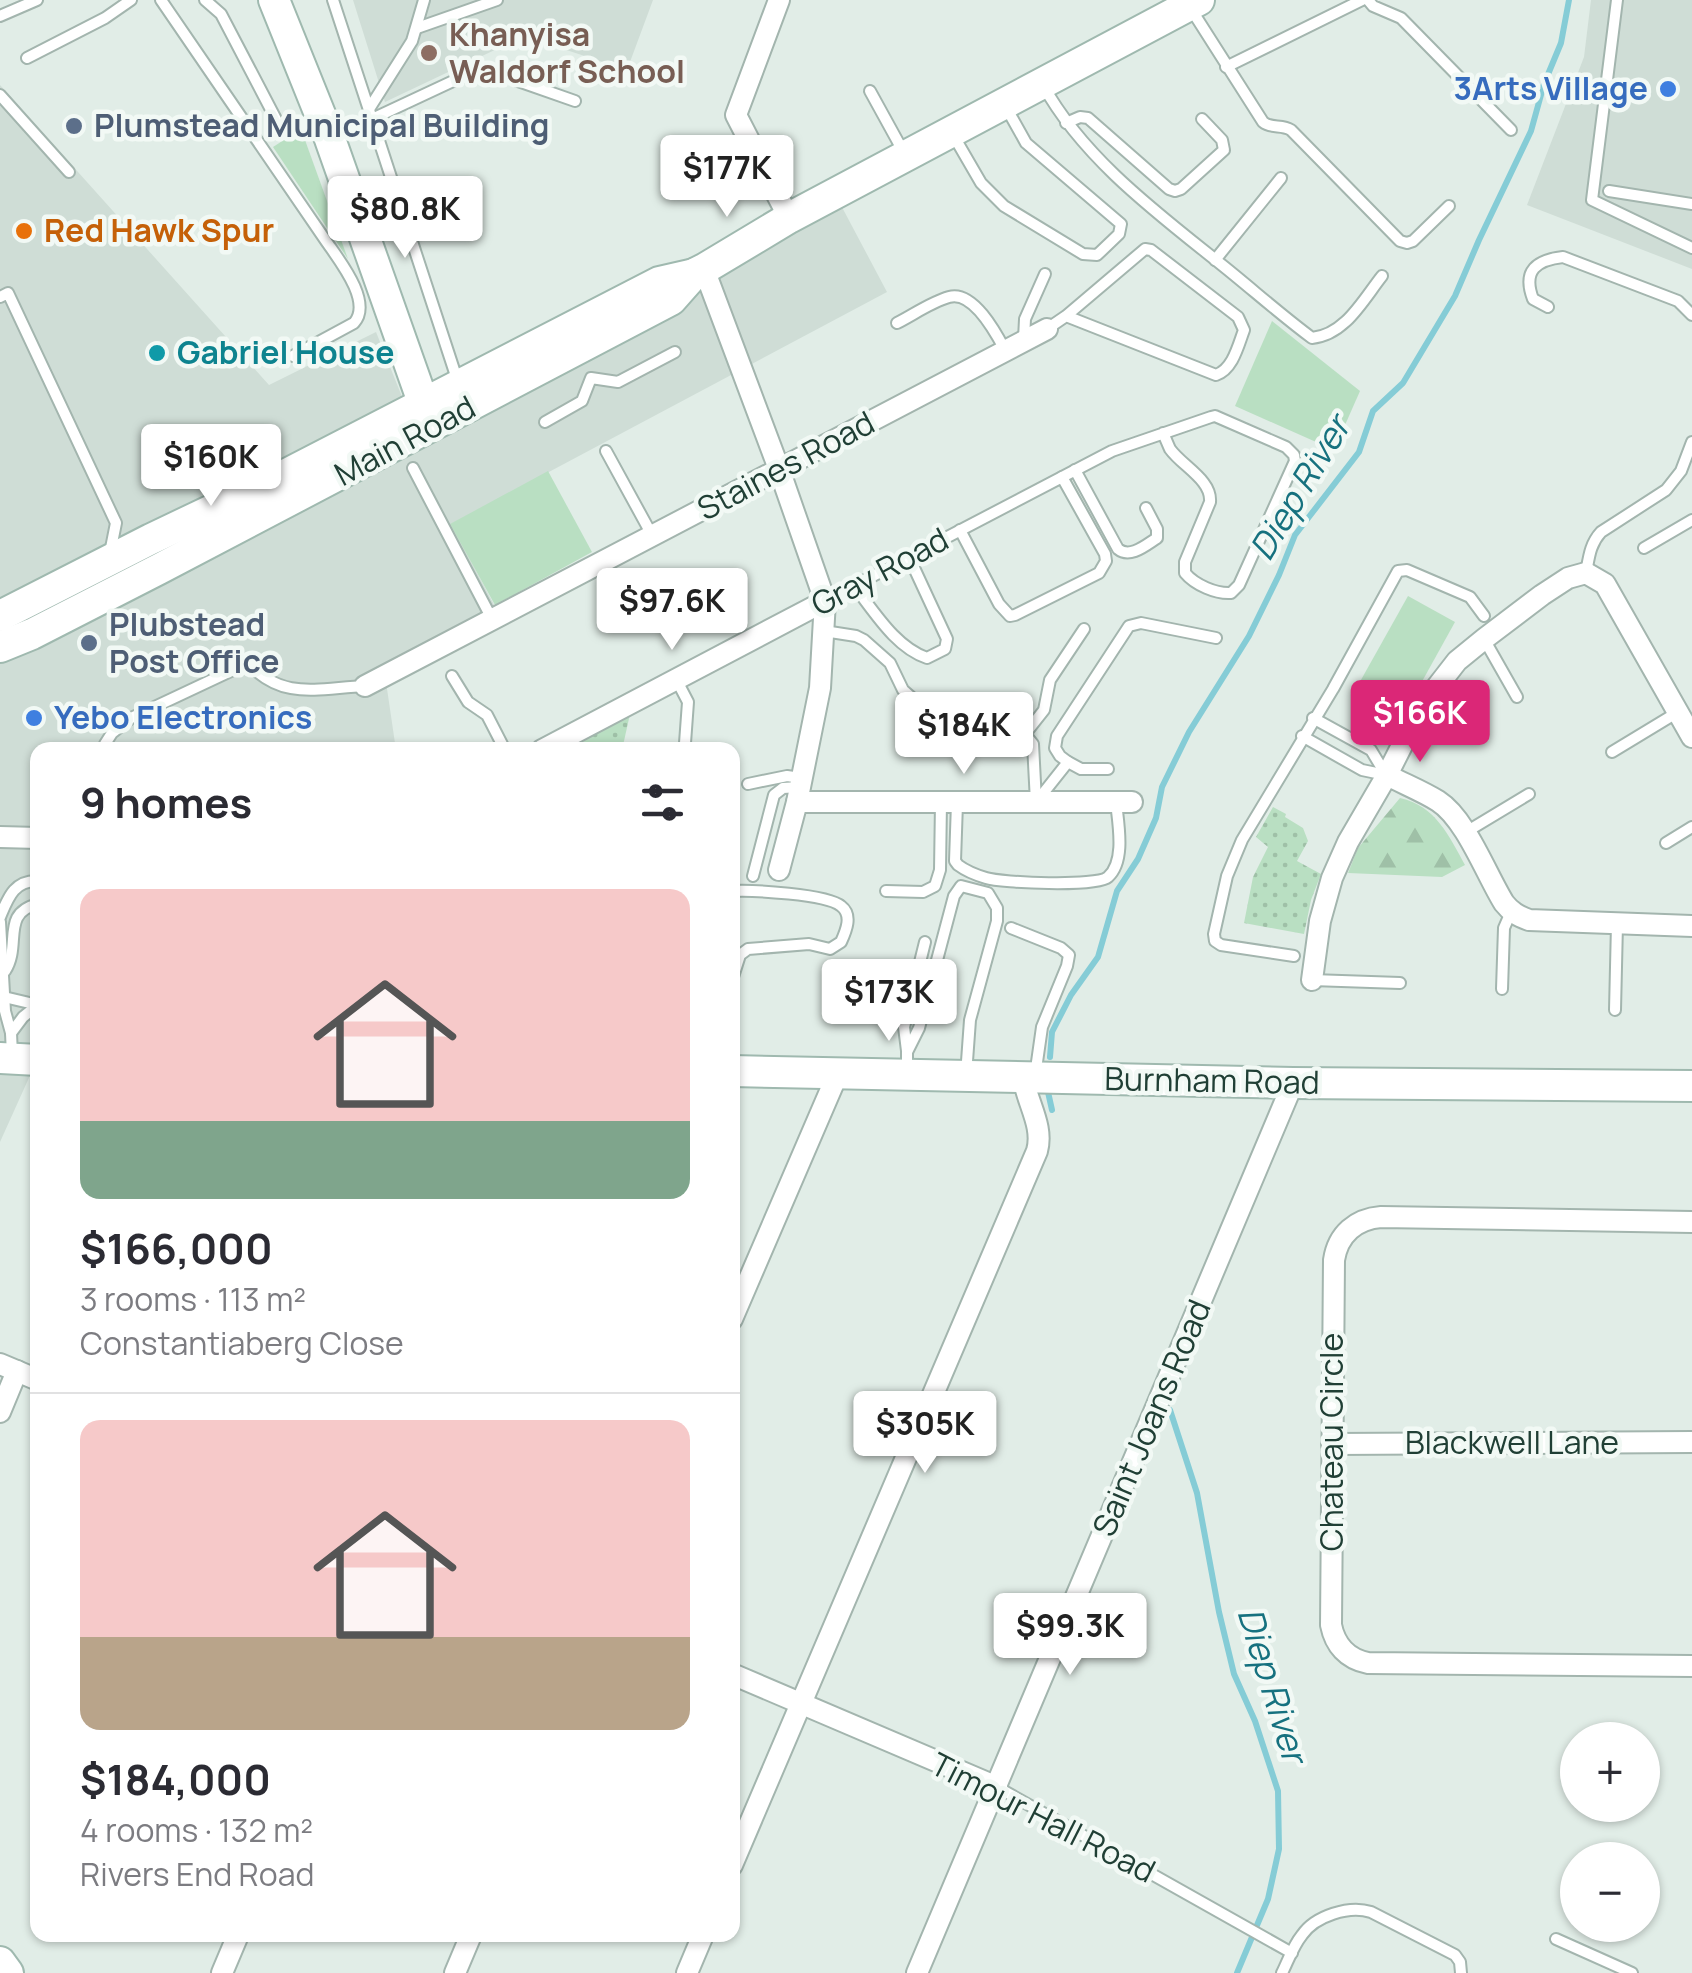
<!DOCTYPE html>
<meta charset="utf-8">
<style>
:root{--surface:#fff;--page:#f7f7f7;--text:#2b2b33;--muted:#7c7c81;--line:#e1e1e2;--accent:#db2777}
body{margin:0;font-family:Manrope,sans-serif;background:var(--page);color:var(--text);height:100vh;display:flex;flex-direction:column;font-size:38px;white-space:nowrap}
*{box-sizing:border-box;margin:0}
p{font-size:32px;color:var(--muted)}
.icon{flex:none;width:55px;height:55px;fill:none;stroke:currentColor;stroke-width:2;stroke-linecap:round;stroke-linejoin:round}
.map{position:relative;flex:1;overflow:hidden}
.details{position:absolute;left:30px;top:742px;width:710px;height:1200px;display:flex;flex-direction:column;background:var(--surface);border-radius:20px;box-shadow:0 2px 8px #0004}
.details>*{flex:none}
.controls{position:absolute;left:1560px;top:1722px;display:grid;gap:20px}
.controls a{display:grid;place-items:center;width:100px;height:100px;border-radius:50%;background:var(--surface);box-shadow:0 2px 8px #0004;font-size:50px}
.price{position:absolute;translate:-50% -85px;padding:0 22px;border-radius:10px;background:#fff;color:#222;font-size:32px;line-height:65px;filter:drop-shadow(0 2px 5px #0008)}
.price::after{content:'';position:absolute;left:50%;top:60px;width:30px;height:22px;margin-left:-15px;background:inherit;clip-path:polygon(0 0,100% 0,50% 100%)}
.price.on{background:var(--accent);color:#fff}
ul{padding:0;list-style:none}
li{display:grid;align-content:center;gap:20px;height:530px;padding:0 50px}
li+li{border-top:2px solid var(--line)}
li span{display:grid;place-items:center;height:310px;border-radius:20px;color:#555}
li>.icon{margin-inline-start:auto}
span .icon{width:180px;height:180px;fill:#fffc;stroke-width:1}
li b{font-size:42px}
h2{display:flex;justify-content:space-between;align-items:center;height:120px;padding:0 50px;font-size:42px}
.map>svg:first-child{display:block}
.built{fill:#cfddd6}
.grass{fill:#b9dfc2}
.forest{fill:url(#forest-firs)}
.park{fill:url(#park-dots)}
.lines{fill:none;stroke-linecap:round;stroke-linejoin:round}
.stream{stroke:#85ccd6;stroke-width:6}
.lane-casing{stroke:#a3b5ae;stroke-width:14}
.street-casing{stroke:#a3b5ae;stroke-width:24}
.secondary-casing{stroke:#9fb9af;stroke-width:34}
.lane{stroke:#fff;stroke-width:10}
.street{stroke:#fff;stroke-width:20}
.secondary{stroke:#fff;stroke-width:30}
.education-dot{fill:#8d6e63;stroke:#f2f9f5;stroke-width:4}
.shop-dot{fill:#3f7fe0;stroke:#f2f9f5;stroke-width:4}
.service-dot{fill:#5c6f8a;stroke:#f2f9f5;stroke-width:4}
.food-dot{fill:#e8710a;stroke:#f2f9f5;stroke-width:4}
.culture-dot{fill:#0f9aa8;stroke:#f2f9f5;stroke-width:4}
.labels{text-anchor:middle;stroke-width:9;stroke-linejoin:round;paint-order:stroke}
.education-label{font-size:32px;font-weight:bold;fill:#785e54;stroke:#f2f9f5;text-anchor:start}
.shop-label{font-size:32px;font-weight:bold;fill:#366cbe;stroke:#f2f9f5;text-anchor:end}
.service-label{font-size:32px;font-weight:bold;fill:#4e5e75;stroke:#f2f9f5;text-anchor:start}
.food-label{font-size:32px;font-weight:bold;fill:#c56008;stroke:#f2f9f5;text-anchor:start}
.culture-label{font-size:32px;font-weight:bold;fill:#0d838f;stroke:#f2f9f5;text-anchor:start}
.street-label{font-size:32px;fill:#203f35;stroke:#f2f9f5}
.water-label{font-size:35px;font-style:italic;fill:#16717f;stroke:#f2f9f5}
</style>
<div class="map">
<svg width="1692" height="1973" viewBox="0 0 1692 1973">
<defs>
<pattern id="forest-firs" width="22" height="20" patternUnits="userSpaceOnUse" patternTransform="scale(2.5)"><rect width="22" height="20" fill="#b9dfc2"/><path d="M5 1l3.5 6h-7zM16 11l3.5 6h-7z" fill="#9fc0a7"/></pattern>
<pattern id="park-dots" width="8" height="8" patternUnits="userSpaceOnUse" patternTransform="scale(2.5)"><rect width="8" height="8" fill="#b9dfc2"/><path d="M2 2h.1M6 6h.1" fill="none" stroke="#9fc0a7" stroke-width="1.8" stroke-linecap="round"/></pattern>
</defs>
<rect width="100%" height="100%" fill="#e1ede7"/>
<g class="built">
<path d="M353,0H653L627,70L524,36L385,102Z"/>
<path d="M1591,0H1692V269L1527,205L1584,57Z"/>
<path d="M0,85L269,385L376,332L417,434L835,194L887,292L451,524L500,616L385,675L396,750H38L37,1060L0,1142Z"/>
</g>
<g class="grass">
<path d="M301,129L348,259L273,147Z"/>
<path d="M1272,321L1360,391L1334,450L1235,406Z"/>
<path d="M548,471L592,552L495,605L450,524Z"/>
<path d="M1408,596L1455,622L1404,714L1357,687Z"/>
</g>
<path class="forest" d="M1400,798C1436,806 1449,836 1465,865L1442,877L1348,873L1358,848Z"/>
<g class="park">
<path d="M630,714L622,750H561Z"/>
<path d="M1273,807L1286,814L1285,817L1303,828L1308,841L1297,861L1321,874L1311,900L1304,934L1244,923L1253,877L1268,847L1256,837Z"/>
</g>
<g class="lines">
<g class="stream">
<path d="M1050,1057L1052,1032L1071,995L1098,957L1117,891L1138,859L1156,818L1162,787L1189,732L1249,636L1279,575L1295,535L1359,452L1373,411L1403,383L1455,296L1479,240L1531,131L1544,84L1561,43L1569,0"/>
<path d="M1048,1092L1052,1110"/>
<path d="M1170,1410L1197,1493L1219,1612L1234,1674L1255,1721L1278,1791L1279,1849L1268,1899L1237,1973"/>
</g>
<g class="lane-casing">
<g id="lane">
<path d="M161,0L326,241C339,260 373,302 354,323L293,356"/>
<path d="M205,0L221,14L279,125"/>
<path d="M333,0L457,379"/>
<path d="M1368,0L1373,6L1401,18L1511,130"/>
<path d="M1617,0L1592,200L1692,248"/>
<path d="M1191,9L1263,122C1271,129 1282,124 1291,130L1400,241L1407,243L1413,241L1449,206"/>
<path d="M0,16L37,0"/>
<path d="M417,28L497,0"/>
<path d="M27,58L105,18L131,0"/>
<path d="M1226,67L1362,0"/>
<path d="M1043,85C1083,158 1157,213 1222,265C1252,289 1281,315 1312,338C1345,335 1363,300 1382,276"/>
<path d="M870,91L903,151"/>
<path d="M0,95L69,172"/>
<path d="M369,109L412,41L424,0"/>
<path d="M372,119L481,68L575,101"/>
<path d="M1066,123L1080,117L1088,118L1169,189L1175,191L1181,189L1224,150L1222,140L1202,119"/>
<path d="M952,133L981,183L1004,206L1083,254L1097,255L1119,234L1121,224L1026,143L1007,109"/>
<path d="M1609,191L1692,204"/>
<path d="M1215,260L1281,178"/>
<path d="M0,297L8,293L116,523L110,553"/>
<path d="M1548,307L1533,299C1522,270 1537,260 1563,257L1678,301L1692,315"/>
<path d="M897,323C913,315 931,302 949,297C973,290 996,333 1005,350"/>
<path d="M1047,329L1066,316L1145,249L1151,250L1238,317L1244,330C1238,346 1233,369 1216,375L1066,316"/>
<path d="M1024,339L1025,319L1045,274"/>
<path d="M545,422L582,401L591,378L618,382L675,352"/>
<path d="M606,451L652,535"/>
<path d="M413,468L492,619"/>
<path d="M1075,470L1118,549C1130,559 1146,545 1157,538V529L1146,508"/>
<path d="M960,530L999,604L1010,616L1015,615L1099,573L1106,561L1105,554L1062,477"/>
<path d="M1644,548L1692,520"/>
<path d="M1586,573C1589,557 1590,544 1601,532L1666,490L1681,471L1692,442"/>
<path d="M854,586C874,611 895,647 927,658L945,649L947,639L909,557"/>
<path d="M825,601L1112,451L1211,417L1215,416L1286,447L1294,455L1295,461L1239,585L1231,593C1216,594 1195,585 1185,573V562L1210,502C1212,480 1182,466 1170,449C1169,447 1164,435 1163,433"/>
<path d="M824,631L856,636L864,640L890,663L903,690L943,725"/>
<path d="M1484,639L1517,697"/>
<path d="M452,676L468,702L487,715L505,750"/>
<path d="M676,679L688,702L685,743"/>
<path d="M995,710L1025,734"/>
<path d="M1313,718L1371,750L1386,775"/>
<path d="M1302,736L1362,770L1386,775"/>
<path d="M105,750V744L112,733L131,718L248,663C283,701 318,688 365,686"/>
<path d="M1612,752L1678,712"/>
<path d="M1068,762L1060,756L1055,748L1057,736L1129,626L1141,623L1216,638"/>
<path d="M748,784L787,776L801,778"/>
<path d="M1037,801L1068,762L1081,769H1108"/>
<path d="M1036,802L1033,744L1025,734L1044,710L1050,680L1084,629"/>
<path d="M957,803L955,861L958,865C966,871 976,875 986,878C1002,883 1097,887 1108,877C1126,861 1118,823 1116,802"/>
<path d="M1466,832L1529,794"/>
<path d="M1666,843L1692,827"/>
<path d="M753,876L774,795L783,788L800,787"/>
<path d="M732,891C752,890 827,894 841,906C853,915 846,931 841,942L830,949L809,944L748,949L740,955L732,980"/>
<path d="M886,891L923,892L935,886L940,870L941,802"/>
<path d="M0,917C8,898 14,880 38,881"/>
<path d="M0,922L5,1011L11,1033L12,1055"/>
<path d="M1011,928L1061,948L1069,955L1067,966L1042,1027L1035,1076"/>
<path d="M1294,956L1221,945L1215,941L1214,934L1227,876L1242,840L1333,689L1398,571L1407,570L1470,597L1484,616"/>
<path d="M5,971C22,945 0,913 38,904"/>
<path d="M1312,980L1400,983"/>
<path d="M1502,989L1504,928L1511,912"/>
<path d="M4,997L38,1005"/>
<path d="M1615,1010L1617,924"/>
<path d="M11,1033L23,1017L38,1005"/>
<path d="M907,1051L904,1027L925,942"/>
<path d="M907,1073V1052L919,1028L954,896L961,886L988,893L997,908V921L970,1020L966,1075"/>
<path d="M997,1787L1292,1953"/>
<path d="M1556,1939L1632,1973"/>
<path d="M1282,1973C1288,1961 1293,1946 1302,1935C1315,1916 1349,1905 1371,1912L1455,1955L1460,1962L1461,1973"/>
</g>
</g>
<g class="street-casing">
<g id="street">
<path d="M779,0L736,115L789,218"/>
<path d="M704,269L779,469L825,601L820,688L797,802L779,870"/>
<path d="M365,686L1047,329"/>
<path d="M542,750L825,601"/>
<path d="M1387,775C1404,784 1422,791 1438,801C1466,819 1486,874 1504,903C1511,912 1518,916 1529,920L1692,926"/>
<path d="M797,802H1132"/>
<path d="M0,837L38,838"/>
<path d="M1312,980L1320,921L1332,878L1348,842L1387,775L1422,706L1457,661L1484,639L1542,595L1568,578L1586,573L1605,584L1692,737"/>
<path d="M1692,1222L1381,1217C1356,1219 1338,1234 1334,1260L1331,1625C1335,1645 1347,1659 1368,1663L1692,1666"/>
<path d="M732,1319L838,1073"/>
<path d="M0,1364L38,1380"/>
<path d="M0,1412L17,1371"/>
<path d="M1332,1444L1692,1442"/>
<path d="M732,1674L997,1787"/>
<path d="M732,1865L1037,1151C1044,1126 1027,1103 1023,1077"/>
<path d="M222,1973L238,1935"/>
<path d="M455,1973L471,1935"/>
<path d="M687,1973L703,1935"/>
<path d="M917,1973L1293,1083"/>
</g>
</g>
<g class="secondary-casing">
<g id="secondary">
<path d="M274,0L330,139L429,419"/>
<path d="M0,616L151,539L275,480L659,282L694,274L704,269L789,218L1199,0"/>
<path d="M0,647L32,634L159,569L671,300L694,274"/>
<path d="M0,1058L38,1060"/>
<path d="M732,1071L1293,1083L1692,1086"/>
<path d="M0,1962L8,1973"/>
</g>
</g>
<use href="#lane" class="lane"/>
<use href="#street" class="street"/>
<use href="#secondary" class="secondary"/>
</g>
<circle class="education-dot" cx="429" cy="53" r="10"/>
<g class="shop-dot">
<circle cx="1668" cy="89" r="10"/>
<circle cx="34" cy="718" r="10"/>
</g>
<g class="service-dot">
<circle cx="74" cy="126" r="10"/>
<circle cx="89" cy="643" r="10"/>
</g>
<circle class="food-dot" cx="24" cy="231" r="10"/>
<circle class="culture-dot" cx="157" cy="353" r="10"/>
<g class="labels">
<g class="education-label">
<text x="449" y="46">Khanyisa<tspan x="449" dy="37">Waldorf School</tspan></text>
</g>
<g class="shop-label">
<text x="1648" y="100">3Arts Village</text>
<text x="54" y="729" text-anchor="start">Yebo Electronics</text>
</g>
<g class="service-label">
<text x="94" y="137">Plumstead Municipal Building</text>
<text x="109" y="636">Plubstead<tspan x="109" dy="37">Post Office</tspan></text>
</g>
<g class="food-label">
<text x="44" y="242">Red Hawk Spur</text>
</g>
<g class="culture-label">
<text x="177" y="364">Gabriel House</text>
</g>
<g class="street-label">
<text transform="translate(405 441) rotate(-28)" y="11">Main Road</text>
<text transform="translate(786 466) rotate(-28)" y="11">Staines Road</text>
<text transform="translate(880 572) rotate(-28)" y="11">Gray Road</text>
<text transform="translate(1212 1081) rotate(1)" y="11">Burnham Road</text>
<text transform="translate(1152 1418) rotate(-67)" y="11">Saint Joans Road</text>
<text transform="translate(1332 1442) rotate(-90)" y="11">Chateau Circle</text>
<text x="1512" y="1454">Blackwell Lane</text>
<text transform="translate(1043 1818) rotate(27)" y="11">Timour Hall Road</text>
</g>
<g class="water-label">
<text transform="translate(1300 488) rotate(-59)" y="12">Diep River</text>
<text transform="translate(1272 1685) rotate(73)" y="12">Diep River</text>
</g>
</g>
</svg>
<div class="controls">
<a>+</a>
<a>−</a>
</div>
<b class="price" style="left:727px;top:220px">$177K</b>
<b class="price" style="left:405px;top:261px">$80.8K</b>
<b class="price" style="left:211px;top:509px">$160K</b>
<b class="price" style="left:672px;top:653px">$97.6K</b>
<b class="price on" style="left:1420px;top:765px">$166K</b>
<b class="price" style="left:964px;top:777px">$184K</b>
<b class="price" style="left:889px;top:1044px">$173K</b>
<b class="price" style="left:925px;top:1476px">$305K</b>
<b class="price" style="left:1070px;top:1678px">$99.3K</b>
<section class="details">
<h2>9 homes<svg class="icon" aria-label="filters" viewBox="0 0 24 24"><path d="M4 7h16M4 17h16"/><circle cx="9" cy="7" r="2"/><circle cx="15" cy="17" r="2"/></svg></h2>
<ul>
<li><span style="background:linear-gradient(#f6c9c9 75%,#7fa58c 0)"><svg class="icon" aria-label="home" viewBox="0 0 24 24"><path d="M3 11l9-7 9 7M6 9v11h12V9"/></svg></span><div><b>$166,000</b><p>3 rooms · 113 m²</p><p>Constantiaberg Close</p></div></li>
<li><span style="background:linear-gradient(#f6c9c9 70%,#b9a48a 0)"><svg class="icon" aria-label="home" viewBox="0 0 24 24"><path d="M3 11l9-7 9 7M6 9v11h12V9"/></svg></span><div><b>$184,000</b><p>4 rooms · 132 m²</p><p>Rivers End Road</p></div></li>
</ul>
</section>
</div>
